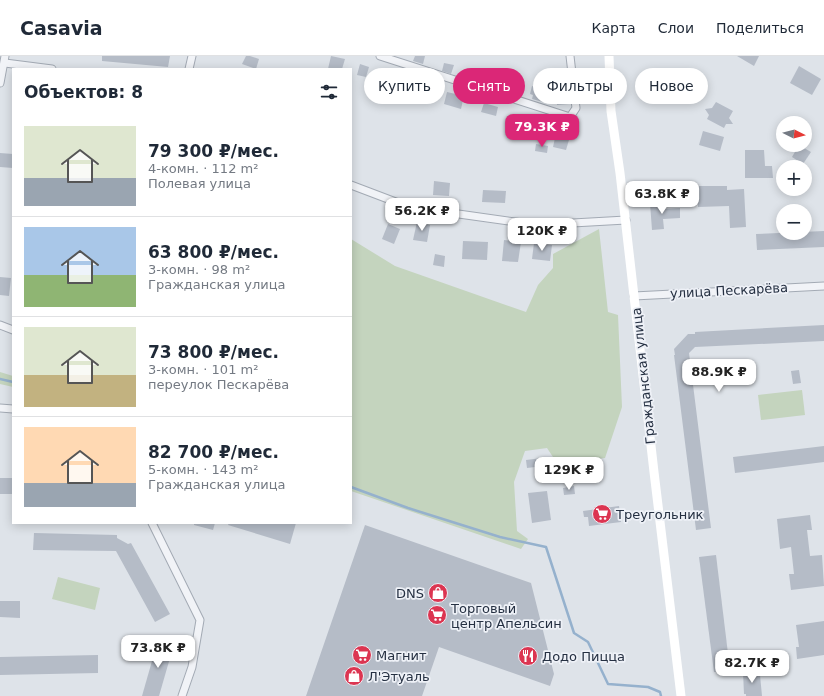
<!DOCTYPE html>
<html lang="ru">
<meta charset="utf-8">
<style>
:root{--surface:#fff;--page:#f2f2f3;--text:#1f2937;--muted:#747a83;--line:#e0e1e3;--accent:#db2777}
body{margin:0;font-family:"DejaVu Sans",sans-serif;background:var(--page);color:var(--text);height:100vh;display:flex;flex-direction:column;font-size:15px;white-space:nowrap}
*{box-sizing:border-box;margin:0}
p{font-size:13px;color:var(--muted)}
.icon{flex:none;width:22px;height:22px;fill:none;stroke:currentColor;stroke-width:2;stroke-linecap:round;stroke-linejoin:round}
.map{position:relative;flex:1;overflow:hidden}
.drawer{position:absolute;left:12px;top:12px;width:340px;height:456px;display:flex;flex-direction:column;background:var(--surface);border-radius:0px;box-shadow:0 2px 10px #0003}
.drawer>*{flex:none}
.guide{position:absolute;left:364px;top:12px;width:380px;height:36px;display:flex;gap:8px}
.needle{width:26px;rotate:96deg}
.buttons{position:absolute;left:776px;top:60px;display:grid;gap:8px}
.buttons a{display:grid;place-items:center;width:36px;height:36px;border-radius:50%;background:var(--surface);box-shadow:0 2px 10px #0003;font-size:20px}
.price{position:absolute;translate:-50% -34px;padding:0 9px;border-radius:8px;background:#fff;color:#222;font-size:13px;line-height:26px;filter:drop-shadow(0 1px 2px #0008)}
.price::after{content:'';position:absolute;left:50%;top:24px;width:12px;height:9px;margin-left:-6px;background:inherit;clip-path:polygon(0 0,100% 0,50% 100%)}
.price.selected{background:var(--accent);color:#fff}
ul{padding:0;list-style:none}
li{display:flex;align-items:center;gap:12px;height:100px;padding:0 12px}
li+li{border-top:1px solid var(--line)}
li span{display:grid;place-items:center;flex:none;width:112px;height:80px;border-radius:0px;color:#555}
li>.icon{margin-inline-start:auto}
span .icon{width:48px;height:48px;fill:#fffc;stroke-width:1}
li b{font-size:17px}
h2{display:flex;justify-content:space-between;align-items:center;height:48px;padding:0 12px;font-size:17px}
.pill{padding:0 14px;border-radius:18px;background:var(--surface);box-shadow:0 2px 10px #0003;font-size:14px;line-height:36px}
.pill.selected{background:var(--accent);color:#fff}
header{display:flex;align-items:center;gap:24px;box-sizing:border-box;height:56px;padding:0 20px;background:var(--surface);border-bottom:1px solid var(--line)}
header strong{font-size:19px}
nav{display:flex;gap:22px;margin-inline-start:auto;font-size:14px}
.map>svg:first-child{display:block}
.green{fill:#c4d4be}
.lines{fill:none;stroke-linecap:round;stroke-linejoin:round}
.stream{stroke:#95b1cd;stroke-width:2.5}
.building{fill:#b5bcc7}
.minor-casing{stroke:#a3aab4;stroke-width:9}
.minor{stroke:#f1f3f7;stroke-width:7}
.secondary{stroke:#fff;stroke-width:9}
.labels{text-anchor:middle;stroke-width:3.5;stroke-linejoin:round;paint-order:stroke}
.street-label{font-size:13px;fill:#253042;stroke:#eef1f7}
.poi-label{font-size:13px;fill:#253042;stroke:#eef1f7;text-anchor:start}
</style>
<header>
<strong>Casavia</strong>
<nav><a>Карта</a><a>Слои</a><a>Поделиться</a></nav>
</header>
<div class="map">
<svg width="824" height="640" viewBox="0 0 824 640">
<rect width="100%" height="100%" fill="#dee3e9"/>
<g class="green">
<path d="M599,173L608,256L618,259L622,351L605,402L557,407L547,392L525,395L514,426L517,475L528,483L521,493L351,435V183L395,210L526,256L538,229L553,212V198Z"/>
<path d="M0,316L13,320V331L0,328Z"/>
<path d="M802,334L805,359L761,364L758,339Z"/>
<path d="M58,521L100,532L95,554L52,543Z"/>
</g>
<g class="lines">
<g class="stream">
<path d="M0,323L13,326"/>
<path d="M351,431L408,452L500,481L546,491L574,577L588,586L608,628L648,631L660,636L661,640"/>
</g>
</g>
<g class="building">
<path d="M102,0H170L168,11L102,5Z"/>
<path d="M246,0H250L259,3L256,13L242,8Z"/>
<path d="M331,0L345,3L342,13H328Z"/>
<path d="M415,0H425L423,8L413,5Z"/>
<path d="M737,0H759L754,10Z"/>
<path d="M444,7L454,9L451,18L442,15Z"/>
<path d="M360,8L369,11L366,21L357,19Z"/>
<path d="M799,10L821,23L812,39L790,27Z"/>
<path d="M505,13L514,15L508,36L500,33Z"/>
<path d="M478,14L486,17L482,28L474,25Z"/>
<path d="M386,16L396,19L392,33L382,30Z"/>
<path d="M676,22L690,25L686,43L672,40L674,32L670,29L675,27Z"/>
<path d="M410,23L425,26L422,43L411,40L412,36L407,35Z"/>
<path d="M532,30L546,34L543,46L532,43L533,39L530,38Z"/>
<path d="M556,33H568L569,48L557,49Z"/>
<path d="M447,36L464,40L461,53L444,48Z"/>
<path d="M716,46L733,55L729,62L733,68H726L724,72L707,63L709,59L705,53L712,52Z"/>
<path d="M484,47L498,51L496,60L481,56Z"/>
<path d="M521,58L544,63L545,60L552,62L549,72L535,69L534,73L519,69Z"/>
<path d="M557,73L571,77L566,94L553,91Z"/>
<path d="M703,75L724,81L720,95L699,89Z"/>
<path d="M536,88L548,90L547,97L535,95Z"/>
<path d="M799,89L811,96L803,108L792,101Z"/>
<path d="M745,94H764L765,110H772L773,122H745Z"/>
<path d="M0,97L13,98V112L0,111Z"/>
<path d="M434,125L450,127L449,140L433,139Z"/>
<path d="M698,130H727V134L744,133L746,171L730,172L729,150L698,151Z"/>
<path d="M483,134L506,135L505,147L482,146Z"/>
<path d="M661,146V153L680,152V162L663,163L664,173L652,174L650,147Z"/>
<path d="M417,166L430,169L427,186L413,184Z"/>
<path d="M388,168L400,173L394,188L382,183Z"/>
<path d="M824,175V191L757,194L756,178Z"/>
<path d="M504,184L521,186L518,206L502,205Z"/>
<path d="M463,185L488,186L487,204L462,203Z"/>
<path d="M534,187L552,189L550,205L532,203Z"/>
<path d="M435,198L445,200L444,211L433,209Z"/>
<path d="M0,221L11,222L9,240L0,239Z"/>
<path d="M824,269V285L695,291L689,297L711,472L696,474L674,299H675L674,293L688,278H695V276Z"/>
<path d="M799,314L801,327L793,328L791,315Z"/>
<path d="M824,390V406L735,417L733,401Z"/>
<path d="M542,402L543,410L527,412L526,404Z"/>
<rect x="0" y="422" width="13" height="16"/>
<path d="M574,430L575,438L564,439L563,432Z"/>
<path d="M547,435L551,464L532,467L528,437Z"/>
<path d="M619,450L621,466L589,470L588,461H584L583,455Z"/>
<path d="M810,459L812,474H807L810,500L822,499L824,530L791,534L789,518H794L791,491L780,493L777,463Z"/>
<path d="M194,467H215L213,474L194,469Z"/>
<path d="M229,467H296L290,488L228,469Z"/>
<path d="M365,469L531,527L554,618L550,630L439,591L422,640H306Z"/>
<path d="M34,477L117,479V482L128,488L131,487L170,558L155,566L116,495L33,494Z"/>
<path d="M716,499L730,614L714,616L699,501Z"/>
<path d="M0,545H20V562L0,561Z"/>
<path d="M824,565V599L797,603L796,591H799L796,569Z"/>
<path d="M158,584L174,588L159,640H142Z"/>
<path d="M98,599V617L0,619V601Z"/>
<path d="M758,615V619H760L762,640H746V638H744L743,616Z"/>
</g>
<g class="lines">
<g class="minor-casing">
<g id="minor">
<path d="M380,0L570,61L576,52L570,0"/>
<path d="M5,7L52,13"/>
<path d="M189,13L192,0"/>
<path d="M0,27L5,0"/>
<path d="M351,129L409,151L537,169L626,164"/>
<path d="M634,240L824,230"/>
<path d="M0,269L13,274"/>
<path d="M0,352L13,353"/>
<path d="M152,467L200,564L192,611L182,640"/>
</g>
</g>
<use href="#minor" class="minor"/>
<path class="secondary" d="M609,0L611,55L620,117L654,416L681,640"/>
</g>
<defs>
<g id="supermarket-disc" transform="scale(1)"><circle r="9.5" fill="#dc3551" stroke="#eef1f7"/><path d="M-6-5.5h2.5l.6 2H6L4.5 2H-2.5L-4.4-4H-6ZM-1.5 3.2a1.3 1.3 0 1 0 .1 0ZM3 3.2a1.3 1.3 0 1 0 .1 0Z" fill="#fff"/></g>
<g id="shop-disc" transform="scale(1)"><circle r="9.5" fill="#dc3551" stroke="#eef1f7"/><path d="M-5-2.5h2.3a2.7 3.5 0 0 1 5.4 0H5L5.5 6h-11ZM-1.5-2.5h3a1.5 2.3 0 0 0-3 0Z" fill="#fff"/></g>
<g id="restaurant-disc" transform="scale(1)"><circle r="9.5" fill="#dc3551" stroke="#eef1f7"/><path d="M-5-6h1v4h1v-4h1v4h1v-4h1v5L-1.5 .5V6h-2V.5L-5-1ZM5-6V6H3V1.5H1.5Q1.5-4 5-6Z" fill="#fff"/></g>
</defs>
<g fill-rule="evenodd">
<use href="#supermarket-disc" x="602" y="458"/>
<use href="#shop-disc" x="438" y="537"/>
<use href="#supermarket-disc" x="437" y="559"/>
<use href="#supermarket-disc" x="362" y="599"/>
<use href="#restaurant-disc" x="528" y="600"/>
<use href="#shop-disc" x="354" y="620"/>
</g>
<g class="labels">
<g class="street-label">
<text transform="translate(729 234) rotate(-3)" y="5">улица Пескарёва</text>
<text transform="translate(643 320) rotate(-96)" y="5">Гражданская улица</text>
</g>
<g class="poi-label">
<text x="616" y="463">Треугольник</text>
<text x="424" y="542" text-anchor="end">DNS</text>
<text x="451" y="557">Торговый<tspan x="451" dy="15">центр Апельсин</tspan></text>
<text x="376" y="604">Магнит</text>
<text x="542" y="605">Додо Пицца</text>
<text x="368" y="625">Л'Этуаль</text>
</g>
</g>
</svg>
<div class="buttons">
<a><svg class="needle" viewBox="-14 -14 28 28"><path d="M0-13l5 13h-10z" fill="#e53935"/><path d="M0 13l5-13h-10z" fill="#747a83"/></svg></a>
<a>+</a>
<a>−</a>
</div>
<b class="price selected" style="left:542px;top:92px">79.3K ₽</b>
<b class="price" style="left:662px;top:159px">63.8K ₽</b>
<b class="price" style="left:422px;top:176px">56.2K ₽</b>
<b class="price" style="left:542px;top:196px">120K ₽</b>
<b class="price" style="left:719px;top:337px">88.9K ₽</b>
<b class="price" style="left:569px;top:435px">129K ₽</b>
<b class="price" style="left:158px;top:613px">73.8K ₽</b>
<b class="price" style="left:752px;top:628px">82.7K ₽</b>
<div class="guide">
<a class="pill">Купить</a>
<a class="pill selected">Снять</a>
<a class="pill">Фильтры</a>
<a class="pill">Новое</a>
</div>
<section class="drawer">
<h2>Объектов: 8<svg class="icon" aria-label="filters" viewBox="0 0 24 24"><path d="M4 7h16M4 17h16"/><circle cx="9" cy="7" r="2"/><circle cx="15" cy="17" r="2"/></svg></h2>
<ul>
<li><span style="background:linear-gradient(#dfe7d0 65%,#9aa5b1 0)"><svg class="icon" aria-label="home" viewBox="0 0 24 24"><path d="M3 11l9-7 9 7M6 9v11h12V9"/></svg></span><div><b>79 300 ₽/мес.</b><p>4-комн. · 112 m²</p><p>Полевая улица</p></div></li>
<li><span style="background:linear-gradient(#a9c7e8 60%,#8fb573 0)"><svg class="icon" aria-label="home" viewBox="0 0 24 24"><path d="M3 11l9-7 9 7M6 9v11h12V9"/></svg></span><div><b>63 800 ₽/мес.</b><p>3-комн. · 98 m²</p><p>Гражданская улица</p></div></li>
<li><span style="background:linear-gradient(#dfe7d0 60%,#c2b280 0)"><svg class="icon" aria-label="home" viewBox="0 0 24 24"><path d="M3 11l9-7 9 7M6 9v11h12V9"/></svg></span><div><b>73 800 ₽/мес.</b><p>3-комн. · 101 m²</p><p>переулок Пескарёва</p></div></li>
<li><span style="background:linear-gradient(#ffd9b3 70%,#9aa5b1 0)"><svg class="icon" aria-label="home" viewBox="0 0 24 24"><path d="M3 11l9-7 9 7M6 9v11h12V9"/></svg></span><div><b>82 700 ₽/мес.</b><p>5-комн. · 143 m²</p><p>Гражданская улица</p></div></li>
</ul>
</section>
</div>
